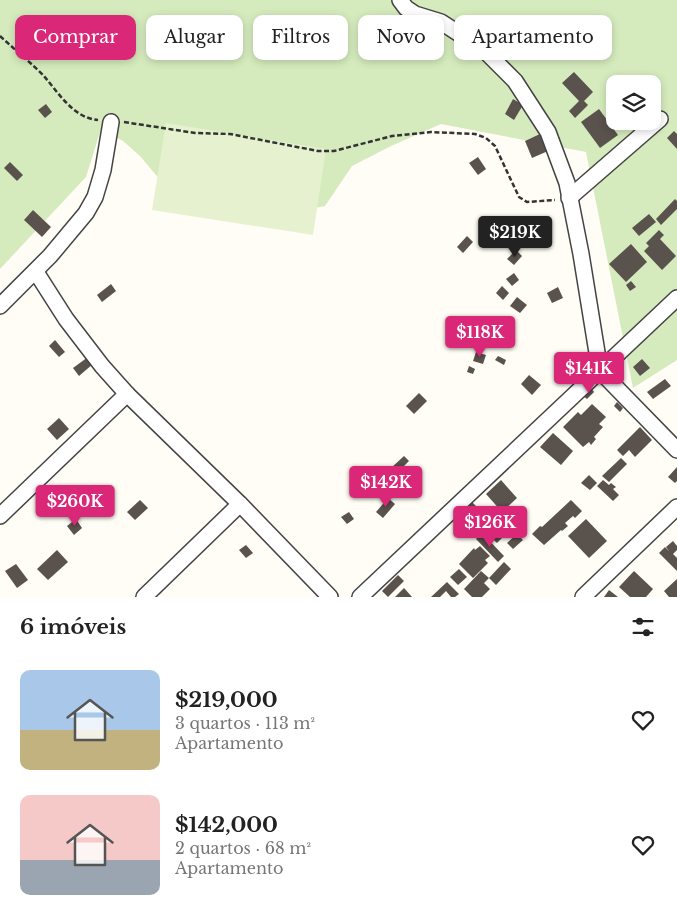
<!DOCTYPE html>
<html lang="pt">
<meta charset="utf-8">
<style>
:root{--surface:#fff;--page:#f2f2f2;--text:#222;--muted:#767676;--accent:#db2777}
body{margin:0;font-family:"Libre Baskerville",serif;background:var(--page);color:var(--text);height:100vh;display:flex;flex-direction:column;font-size:19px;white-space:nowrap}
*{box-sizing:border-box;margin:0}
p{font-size:16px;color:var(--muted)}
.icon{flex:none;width:28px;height:28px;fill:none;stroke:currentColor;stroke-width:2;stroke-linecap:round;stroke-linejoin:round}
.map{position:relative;height:597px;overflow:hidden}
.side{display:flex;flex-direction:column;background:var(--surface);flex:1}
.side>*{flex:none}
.hud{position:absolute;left:15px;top:15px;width:648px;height:45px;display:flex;gap:10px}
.controls{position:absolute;left:606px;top:75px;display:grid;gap:10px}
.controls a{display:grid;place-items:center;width:55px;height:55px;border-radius:10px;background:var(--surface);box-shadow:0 2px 8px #0003;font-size:25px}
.price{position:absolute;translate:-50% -42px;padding:0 11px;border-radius:5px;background:var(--accent);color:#fff;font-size:16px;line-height:32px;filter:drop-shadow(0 1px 2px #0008)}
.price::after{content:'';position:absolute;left:50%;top:30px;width:15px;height:11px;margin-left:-8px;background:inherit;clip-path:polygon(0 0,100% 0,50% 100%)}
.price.selected{background:#222;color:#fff}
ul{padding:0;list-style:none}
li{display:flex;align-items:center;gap:15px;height:125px;padding:0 20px}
li span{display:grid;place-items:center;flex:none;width:140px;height:100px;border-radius:10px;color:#555}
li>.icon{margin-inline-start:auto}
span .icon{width:60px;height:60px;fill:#fffc;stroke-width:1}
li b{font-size:21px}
h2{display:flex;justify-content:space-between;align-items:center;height:60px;padding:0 20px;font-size:21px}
.tag{padding:0 18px;border-radius:10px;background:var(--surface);box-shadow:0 2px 8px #0003;font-size:18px;line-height:45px}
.tag.selected{background:var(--accent);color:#fff}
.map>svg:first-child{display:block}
.green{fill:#d5ebbd;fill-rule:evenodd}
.pitch{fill:#e6f2cf}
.building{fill:#5a524d}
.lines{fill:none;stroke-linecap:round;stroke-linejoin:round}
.street-casing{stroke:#444;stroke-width:18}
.path{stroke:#333;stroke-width:2.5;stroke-dasharray:5 2.5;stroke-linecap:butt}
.street{stroke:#fff;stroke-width:15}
</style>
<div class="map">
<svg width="677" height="597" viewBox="0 0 677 597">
<rect width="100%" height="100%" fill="#fffdf5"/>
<path class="green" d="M0,0H677V360L633,388L586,152L441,124L391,146L352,166L325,206L236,223L177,200L140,156L123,141L101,129L86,177L0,269ZM615,84H652V121H615Z"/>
<path class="pitch" d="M166,123L326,149L313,235L152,210Z"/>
<g class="building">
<path d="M574,72L593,92L584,101L588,105L575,118L569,111L579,101L562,83Z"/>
<path d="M652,86L660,95L653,100L657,105L652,108Z"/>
<path d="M513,99L523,105L514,120L505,114Z"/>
<path d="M46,104L52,112L45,118L38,110Z"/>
<path d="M615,106V116L612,118L607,111Z"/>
<path d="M599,109L618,135L600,148L581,122Z"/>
<path d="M674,131L677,134V149L667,138Z"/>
<path d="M540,134L548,151L532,158L525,141Z"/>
<path d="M478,157L486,169L478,175L469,163Z"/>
<path d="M10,162L23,175L17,181L4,168Z"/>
<path d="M675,199L677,201V209L661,225L656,219Z"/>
<path d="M33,210L51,227L42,237L24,220Z"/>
<path d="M649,214L656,222L639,236L632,228Z"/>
<path d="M490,219L496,224L486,235L480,230Z"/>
<path d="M659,230L664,235L660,239L676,256L662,270L644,251L649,246L646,243Z"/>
<path d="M467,236L473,242L463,253L457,247Z"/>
<path d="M631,244L647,262L626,282L609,264Z"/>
<path d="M516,250L522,256L514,265L507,259Z"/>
<path d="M514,273L519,280L512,286L506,279Z"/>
<path d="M631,281L636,287L630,291L626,285Z"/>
<path d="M111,284L116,291L102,302L97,295Z"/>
<path d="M502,286L509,293L503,300L496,293Z"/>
<path d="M558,287L563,298L552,303L547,293Z"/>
<path d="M517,297L527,305L520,313L510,306Z"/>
<path d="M55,340L65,352L59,357L49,346Z"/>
<path d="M476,352L486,355L483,364L473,361Z"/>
<path d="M498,356L506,360L504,365L495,360Z"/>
<path d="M88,357L93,364L79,376L73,368Z"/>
<path d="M642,359L650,368L640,376L633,367Z"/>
<path d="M469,366L475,369L473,374L467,372Z"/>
<path d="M529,375L541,385L532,395L521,384Z"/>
<path d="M665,379L671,386L653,399L647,392Z"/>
<path d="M591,388L594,392L587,399L583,396Z"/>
<path d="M419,393L427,401L414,414L406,406Z"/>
<path d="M617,402L623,408L620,412L614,406Z"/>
<path d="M592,404L606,417L599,424L603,427L594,437L596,439L591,445L589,442L583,447L563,427L578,412L581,415Z"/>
<path d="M59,418L69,429L57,440L47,429Z"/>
<path d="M640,427L652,440L635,457L629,450L623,456L617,450Z"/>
<path d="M553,433L573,451L561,465L540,447Z"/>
<path d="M404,456L409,461L397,473L391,468Z"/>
<path d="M621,458L627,464L609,482L602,476Z"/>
<path d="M677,467V481L675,483L668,477Z"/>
<path d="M589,475L597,483L590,490L581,483Z"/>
<path d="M501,480L517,498L502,512L486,494Z"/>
<path d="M603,480L609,485L611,483L616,487L613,489L619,495L613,501L597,486Z"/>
<path d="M388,498L395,504L383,518L376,512Z"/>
<path d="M140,500L148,508L135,520L127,512Z"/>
<path d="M470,500L479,509L475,513L480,519L469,530L454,514Z"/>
<path d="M571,500L582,511L575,518L573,516L565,523L568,526L562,531L561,530L544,545L532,534L540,526L542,527Z"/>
<path d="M349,512L354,519L347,524L341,517Z"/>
<path d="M76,519L82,528L74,535L67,526Z"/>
<path d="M586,519L607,541L589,558L568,536Z"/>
<path d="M495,523L506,534L497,543L486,533Z"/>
<path d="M482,533L504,556L498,562L476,539Z"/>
<path d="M517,534L523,540L513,549L507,543Z"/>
<path d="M673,541L677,546V550L673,554L677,558V571L659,553L665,547L669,551L666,547Z"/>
<path d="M246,545L253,553L246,558L239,550Z"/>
<path d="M480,546L490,556L485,560L488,563L473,578L459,564L474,548L475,550Z"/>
<path d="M57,550L68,562L48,580L37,569Z"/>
<path d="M504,562L511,569L496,585L489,578Z"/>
<path d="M16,564L28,580L17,588L5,571Z"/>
<path d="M459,569L467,577L458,585L450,577Z"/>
<path d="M481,571L489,578L484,583L490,589L482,597H472L464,589Z"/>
<path d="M634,571L653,589L646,597H630L619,587Z"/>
<path d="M398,575L404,581L388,597L382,591Z"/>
<path d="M677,579V597H669L664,591Z"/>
<path d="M447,582L459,594L455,597H451L446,591L440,597H431Z"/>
<path d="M404,588L412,597H395Z"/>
<path d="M609,590L618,597H604Z"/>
</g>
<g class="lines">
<g class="street-casing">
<g id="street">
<path d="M400,0L406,8L415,14L441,22L484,50L515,81L548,132L567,183L581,254L600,371L677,450"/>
<path d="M569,198L660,119"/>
<path d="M36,272L66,319L102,366L127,394L240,504L330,597"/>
<path d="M0,306L50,256L86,213L95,197L103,170L111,122"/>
<path d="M0,516L127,394"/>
<path d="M144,597L240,504"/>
<path d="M360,597L677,298"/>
<path d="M583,597L677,507"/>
</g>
</g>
<g class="path">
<path d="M0,36C14,49 29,61 43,75C58,92 73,118 98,120"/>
<path d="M124,122L195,133L230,134L318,151H334L392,136L431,132L475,134L486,138L495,146L519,197L527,202L555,200"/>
</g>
<use href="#street" class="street"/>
</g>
</svg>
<div class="controls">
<a><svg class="icon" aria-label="layers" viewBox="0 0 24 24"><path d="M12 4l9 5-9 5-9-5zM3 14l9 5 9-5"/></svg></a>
</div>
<b class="price selected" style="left:515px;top:258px">$219K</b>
<b class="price" style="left:480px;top:358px">$118K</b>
<b class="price" style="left:589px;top:394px">$141K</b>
<b class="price" style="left:386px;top:508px">$142K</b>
<b class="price" style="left:75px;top:527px">$260K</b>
<b class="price" style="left:490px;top:548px">$126K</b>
<div class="hud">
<a class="tag selected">Comprar</a>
<a class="tag">Alugar</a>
<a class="tag">Filtros</a>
<a class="tag">Novo</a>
<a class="tag">Apartamento</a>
</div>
</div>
<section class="side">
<h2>6 imóveis<svg class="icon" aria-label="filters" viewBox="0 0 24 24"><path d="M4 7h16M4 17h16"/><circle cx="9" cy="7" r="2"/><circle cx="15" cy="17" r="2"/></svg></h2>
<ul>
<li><span style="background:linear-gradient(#a9c7e8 60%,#c2b280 0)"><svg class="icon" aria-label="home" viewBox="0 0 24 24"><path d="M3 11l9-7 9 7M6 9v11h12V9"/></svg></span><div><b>$219,000</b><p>3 quartos · 113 m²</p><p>Apartamento</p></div><svg class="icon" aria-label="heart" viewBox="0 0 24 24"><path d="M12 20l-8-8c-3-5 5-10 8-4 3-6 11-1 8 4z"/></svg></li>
<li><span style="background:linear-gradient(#f6c9c9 65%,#9aa5b1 0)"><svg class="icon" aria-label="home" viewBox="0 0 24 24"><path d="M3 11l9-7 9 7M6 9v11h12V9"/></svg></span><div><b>$142,000</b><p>2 quartos · 68 m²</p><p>Apartamento</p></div><svg class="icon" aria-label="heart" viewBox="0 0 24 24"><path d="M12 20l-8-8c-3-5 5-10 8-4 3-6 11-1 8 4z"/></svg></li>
</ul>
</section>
